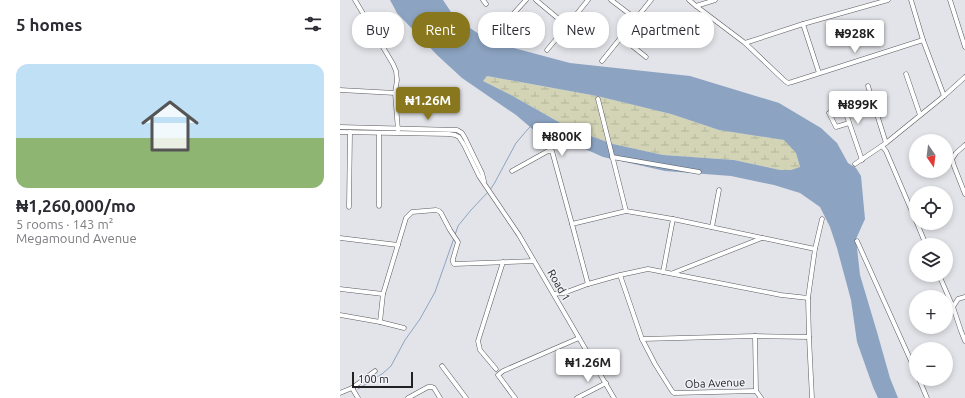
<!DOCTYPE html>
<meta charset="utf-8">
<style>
:root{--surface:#fff;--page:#f2f2f3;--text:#2b2b33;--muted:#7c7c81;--accent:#88771c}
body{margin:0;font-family:Ubuntu,sans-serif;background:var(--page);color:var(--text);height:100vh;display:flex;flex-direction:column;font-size:15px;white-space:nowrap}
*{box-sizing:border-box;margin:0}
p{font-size:13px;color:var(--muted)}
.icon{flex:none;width:22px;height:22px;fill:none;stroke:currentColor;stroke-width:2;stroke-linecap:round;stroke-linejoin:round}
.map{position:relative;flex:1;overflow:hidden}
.drawer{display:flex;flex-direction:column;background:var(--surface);width:340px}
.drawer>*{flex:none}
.guide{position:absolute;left:12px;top:12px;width:380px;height:36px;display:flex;gap:8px}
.needle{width:26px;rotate:166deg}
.tools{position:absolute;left:569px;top:134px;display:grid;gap:8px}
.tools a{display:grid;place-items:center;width:44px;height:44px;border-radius:50%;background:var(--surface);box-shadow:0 2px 6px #0003;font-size:20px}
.scale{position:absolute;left:12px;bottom:10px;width:61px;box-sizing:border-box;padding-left:4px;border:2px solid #212123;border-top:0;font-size:11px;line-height:14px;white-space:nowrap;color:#212123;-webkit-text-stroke:3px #f0f1f7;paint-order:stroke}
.price{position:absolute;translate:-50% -34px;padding:0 9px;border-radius:4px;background:#fff;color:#222;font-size:13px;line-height:26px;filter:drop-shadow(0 1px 2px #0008)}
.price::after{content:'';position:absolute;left:50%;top:24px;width:12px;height:9px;margin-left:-6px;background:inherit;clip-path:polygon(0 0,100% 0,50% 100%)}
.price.on{background:var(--accent);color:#fff}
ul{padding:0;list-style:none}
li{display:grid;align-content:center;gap:8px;height:212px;padding:0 16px}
li span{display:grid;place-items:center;height:124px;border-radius:12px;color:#555}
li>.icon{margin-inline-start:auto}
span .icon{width:72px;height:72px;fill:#fffc;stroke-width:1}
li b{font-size:17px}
h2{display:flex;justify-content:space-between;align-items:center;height:48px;padding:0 16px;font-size:17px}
.pill{padding:0 14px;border-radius:16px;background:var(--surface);box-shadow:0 2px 6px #0003;font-size:14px;line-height:36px}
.pill.on{background:var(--accent);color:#fff}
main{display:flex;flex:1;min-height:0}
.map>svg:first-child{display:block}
.wetland{fill:url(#wetland-marsh)}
.water{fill:#8ca4c2;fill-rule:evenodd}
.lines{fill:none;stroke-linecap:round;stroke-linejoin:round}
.stream{stroke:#8ca4c2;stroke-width:1}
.street-casing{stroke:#5a5a5f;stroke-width:5}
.street{stroke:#fff;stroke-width:4}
.labels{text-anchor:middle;stroke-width:3;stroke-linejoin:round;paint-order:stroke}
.street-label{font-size:11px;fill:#212123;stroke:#f0f1f7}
</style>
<main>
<section class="drawer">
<h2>5 homes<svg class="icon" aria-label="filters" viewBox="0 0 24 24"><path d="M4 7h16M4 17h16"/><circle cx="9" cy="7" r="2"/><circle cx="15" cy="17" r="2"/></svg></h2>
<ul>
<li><span style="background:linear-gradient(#bfe0f5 60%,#8fb573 0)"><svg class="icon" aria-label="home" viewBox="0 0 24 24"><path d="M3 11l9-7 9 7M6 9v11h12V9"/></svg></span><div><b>₦1,260,000/mo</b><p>5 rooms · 143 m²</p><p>Megamound Avenue</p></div></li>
</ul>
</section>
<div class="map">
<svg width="625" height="398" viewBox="0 0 625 398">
<defs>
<pattern id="wetland-marsh" width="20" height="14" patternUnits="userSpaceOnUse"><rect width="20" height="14" fill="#d2d4b5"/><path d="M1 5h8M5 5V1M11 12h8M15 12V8" fill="none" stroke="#b4b69b"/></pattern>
</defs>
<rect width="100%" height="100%" fill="#e3e4e9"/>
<path class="wetland" d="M147,76L257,96L331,114L379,130L445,140L456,153L460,168L451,170H440L394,160L323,155L273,144L231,129L171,95L143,81Z"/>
<path class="water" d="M50,0H103L115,18L151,42L230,63L350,76L439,103L481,128L497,143L508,163L516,168L521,176L525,219L516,239L520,275L537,332L550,378L558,398H538L533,387L517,342L511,300L497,248L490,227L480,207L460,193L434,185L391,176L325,171L263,157L234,144L196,132L176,115L122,78L97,55L57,13ZM147,76L257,96L331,114L379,130L444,140L456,153L460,167L451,170H440L394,160L323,155L273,144L231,129L171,95L143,81Z"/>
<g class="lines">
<g class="stream">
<path d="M150,190L154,184L176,143L188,129L190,127"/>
<path d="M115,235L118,226L131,210L148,192"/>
<path d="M18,389L42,374L51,366L65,340L80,319L95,292L114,238"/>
</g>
<g class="street-casing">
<g id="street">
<path d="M15,0L53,64L56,71L57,80L55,93L58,130"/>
<path d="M143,0L146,4"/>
<path d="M196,0L227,26L248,0"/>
<path d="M271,0L296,19"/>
<path d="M349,0L356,6L375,0"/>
<path d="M571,0L583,40L604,96"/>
<path d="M610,0L625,47"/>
<path d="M356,6L405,43L445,81L448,83L452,82L583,40"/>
<path d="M463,24L479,73"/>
<path d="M152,37L186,0"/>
<path d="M281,37L306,57"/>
<path d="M405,43L463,24L548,0"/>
<path d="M207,50L227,26"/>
<path d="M262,61L311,0"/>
<path d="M566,74L580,115"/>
<path d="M528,86L546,143"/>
<path d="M0,90L55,93L66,90L75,91L90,105"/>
<path d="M500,96L522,160"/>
<path d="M258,99L286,211"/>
<path d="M489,113L496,127L509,123"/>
<path d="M0,127L117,130L122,133L125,138L142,173L144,181"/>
<path d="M0,132L109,134L115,135L119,137L124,145L139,176L179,235L274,398"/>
<path d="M625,145L616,153L612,159L614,166L625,194"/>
<path d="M542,146L546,151L576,221"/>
<path d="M272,157L359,172"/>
<path d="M515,164L546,143L604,96L625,77"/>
<path d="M172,171L208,151H212L232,224"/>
<path d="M39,206V133"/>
<path d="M9,207L10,132"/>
<path d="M577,223L586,245"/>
<path d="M372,227L379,190"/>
<path d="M0,238L58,245"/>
<path d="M517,241L576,372"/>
<path d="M323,272L333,219"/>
<path d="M333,273L422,238"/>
<path d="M280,275L302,339L415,336L416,391L421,398"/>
<path d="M599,275L613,307"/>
<path d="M248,284L232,224L286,211L333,219L475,249"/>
<path d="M0,289L43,294"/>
<path d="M214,294L224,293L248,284L280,275L308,269L441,295L468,298L475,249L482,219"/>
<path d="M625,297L618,299L613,307L621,331L625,341"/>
<path d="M468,298L469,337L472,398"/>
<path d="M0,315L40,322L43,294L66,218L72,212L96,210L99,211L101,213L110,230L118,242L113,259V262L114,264L194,261"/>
<path d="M40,322L64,328"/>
<path d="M415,336L469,337"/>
<path d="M302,339L315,364L332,391L334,393L416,391"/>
<path d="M102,366L126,398"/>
<path d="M156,369L140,350L138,341L163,262"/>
<path d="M579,379L587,398"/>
<path d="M12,388L35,371"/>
<path d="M0,393L12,388L18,398"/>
<path d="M68,398L88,387H92L94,388L100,398"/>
<path d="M175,398L158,375L163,371L239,338"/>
<path d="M237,398L266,383"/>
</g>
</g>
<use href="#street" class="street"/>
</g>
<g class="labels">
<g class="street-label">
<text transform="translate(219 285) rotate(60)" y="4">Road 1</text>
<text transform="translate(375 383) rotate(-2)" y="4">Oba Avenue</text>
</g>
</g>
</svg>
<div class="tools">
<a><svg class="needle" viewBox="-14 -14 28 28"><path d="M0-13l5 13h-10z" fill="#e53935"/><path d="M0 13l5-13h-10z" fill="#7c7c81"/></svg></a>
<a><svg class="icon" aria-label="locate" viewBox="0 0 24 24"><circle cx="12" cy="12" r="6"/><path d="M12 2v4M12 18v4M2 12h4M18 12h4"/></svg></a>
<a><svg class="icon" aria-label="layers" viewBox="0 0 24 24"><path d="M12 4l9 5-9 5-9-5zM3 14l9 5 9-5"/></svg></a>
<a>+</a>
<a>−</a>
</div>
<div class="scale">100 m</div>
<b class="price" style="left:515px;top:54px">₦928K</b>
<b class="price on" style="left:88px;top:121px">₦1.26M</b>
<b class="price" style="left:518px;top:125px">₦899K</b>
<b class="price" style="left:222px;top:157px">₦800K</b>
<b class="price" style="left:248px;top:383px">₦1.26M</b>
<div class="guide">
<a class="pill">Buy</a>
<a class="pill on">Rent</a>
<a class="pill">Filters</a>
<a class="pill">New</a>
<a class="pill">Apartment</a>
</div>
</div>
</main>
